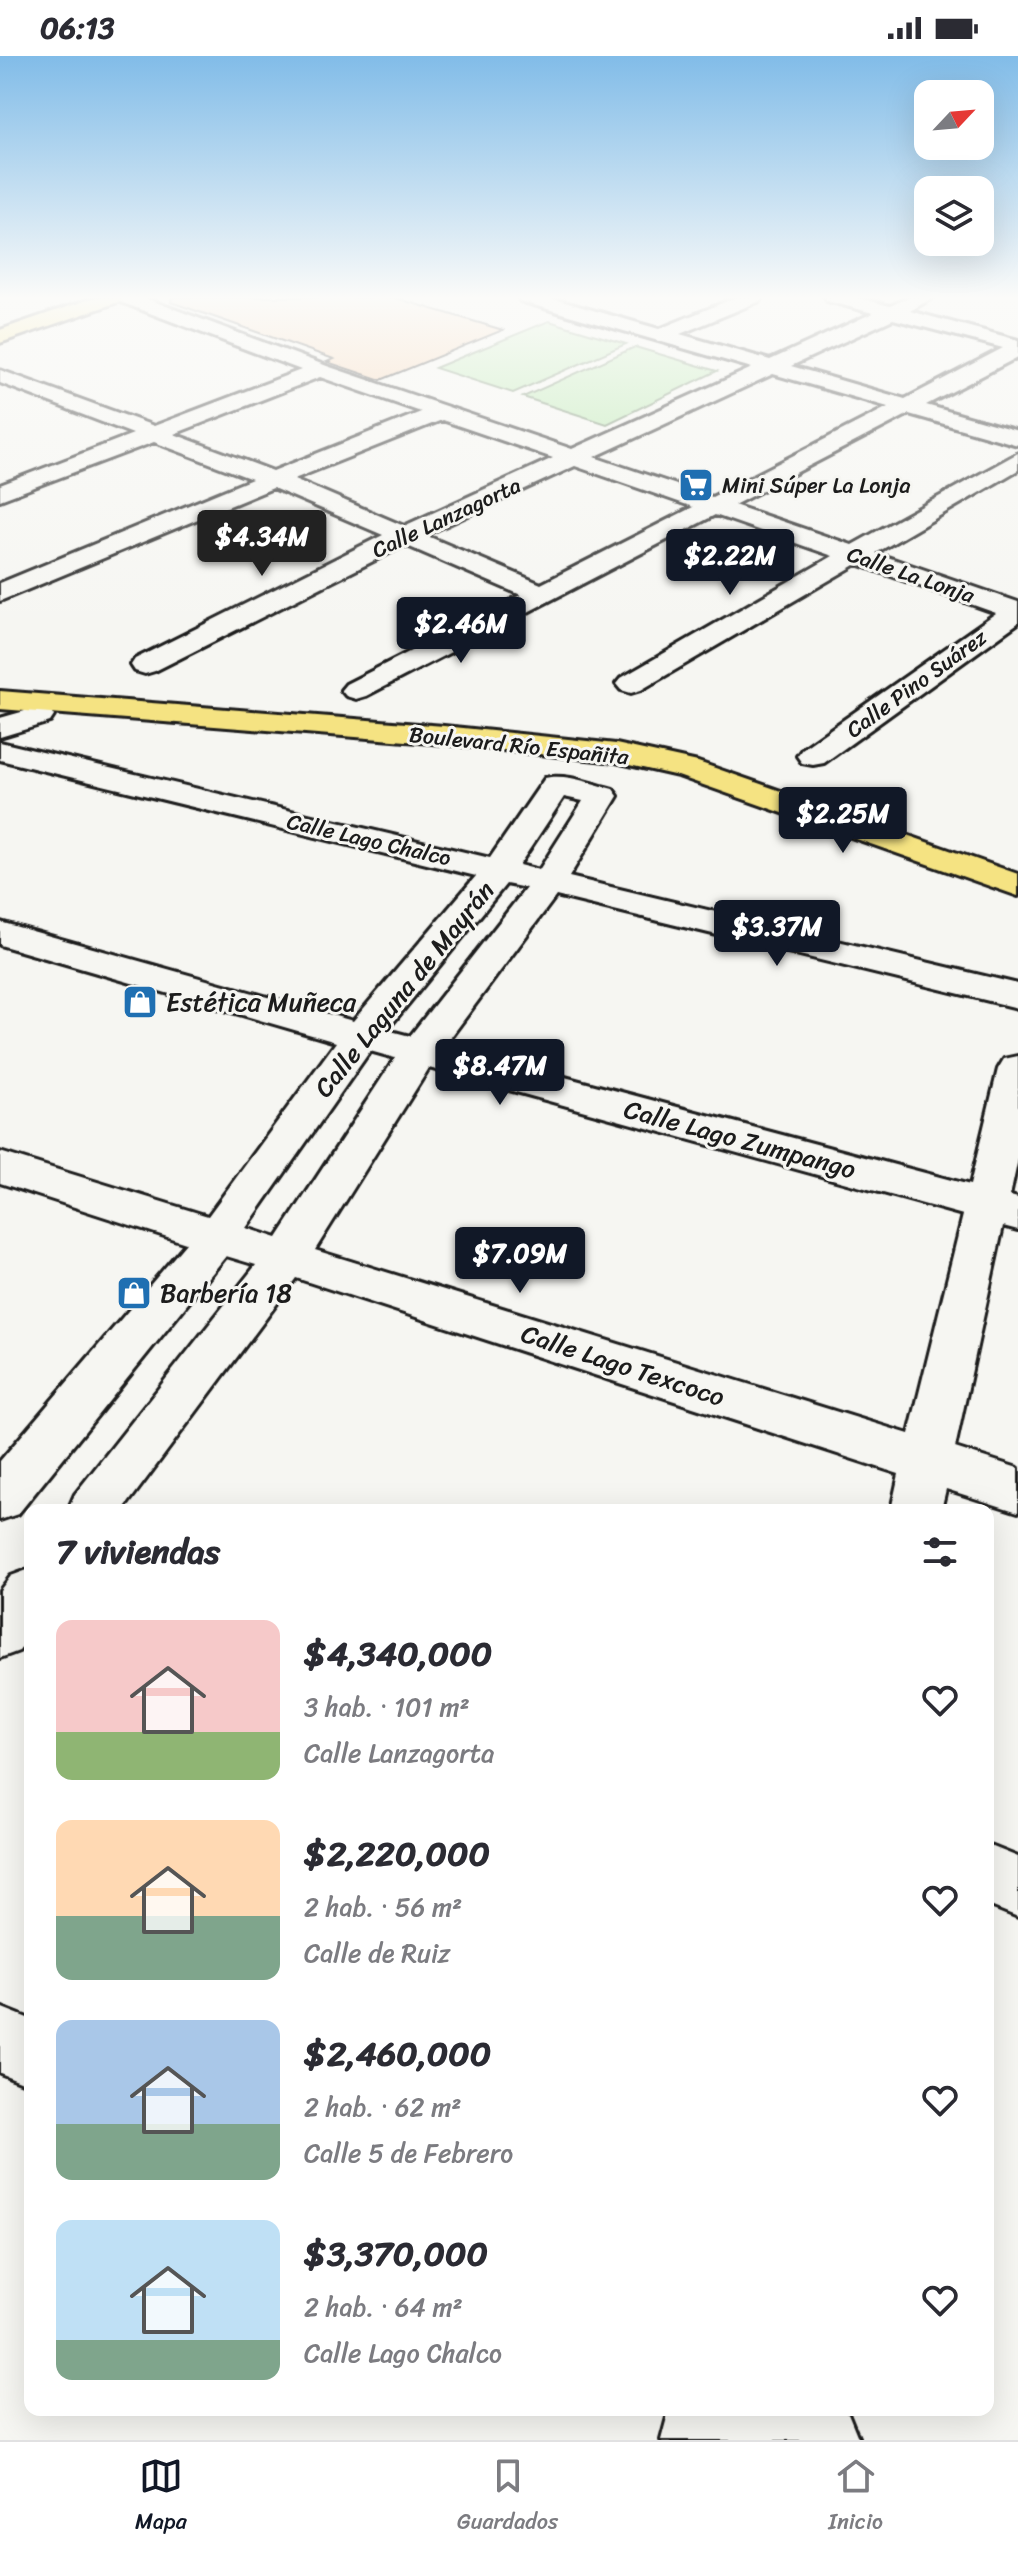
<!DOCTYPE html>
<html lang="es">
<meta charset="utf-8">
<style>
:root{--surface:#fff;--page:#f7f7f7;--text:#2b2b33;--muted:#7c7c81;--line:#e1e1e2;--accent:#111827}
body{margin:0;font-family:Sriracha,sans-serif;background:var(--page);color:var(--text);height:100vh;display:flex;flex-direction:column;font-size:30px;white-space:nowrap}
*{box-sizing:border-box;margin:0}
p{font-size:26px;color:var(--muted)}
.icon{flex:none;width:44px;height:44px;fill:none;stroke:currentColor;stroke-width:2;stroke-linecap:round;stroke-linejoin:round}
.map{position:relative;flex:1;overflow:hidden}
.side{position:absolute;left:24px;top:1448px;width:970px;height:912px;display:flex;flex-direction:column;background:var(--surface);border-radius:16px;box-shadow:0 8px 32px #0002}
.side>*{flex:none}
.needle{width:52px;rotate:64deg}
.fabs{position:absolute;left:914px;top:24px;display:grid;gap:16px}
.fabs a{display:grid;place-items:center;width:80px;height:80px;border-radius:16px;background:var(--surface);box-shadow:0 8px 32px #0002;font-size:40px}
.price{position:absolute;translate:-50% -68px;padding:0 18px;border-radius:8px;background:var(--accent);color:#fff;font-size:26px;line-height:52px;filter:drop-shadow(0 2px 4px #0008)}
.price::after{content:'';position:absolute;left:50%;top:48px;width:24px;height:18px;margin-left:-12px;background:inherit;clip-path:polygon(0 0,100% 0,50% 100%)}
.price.active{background:#222;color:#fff}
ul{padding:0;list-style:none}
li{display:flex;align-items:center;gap:24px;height:200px;padding:0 32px}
li span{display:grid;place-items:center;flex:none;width:224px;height:160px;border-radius:16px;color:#555}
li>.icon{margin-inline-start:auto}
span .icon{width:96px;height:96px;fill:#fffc;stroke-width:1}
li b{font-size:34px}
h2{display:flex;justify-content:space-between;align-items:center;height:96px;padding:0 32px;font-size:34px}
.status{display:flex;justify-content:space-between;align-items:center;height:56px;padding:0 40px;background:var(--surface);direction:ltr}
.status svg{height:22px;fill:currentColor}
.dock{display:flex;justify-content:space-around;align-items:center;height:112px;border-top:2px solid var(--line);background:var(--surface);font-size:22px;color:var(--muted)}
.dock a{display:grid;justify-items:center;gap:4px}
.dock .active{color:var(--accent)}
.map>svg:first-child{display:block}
.green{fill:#b3e7a9;stroke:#688262;stroke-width:2}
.building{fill:#f8cda7;stroke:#1c1c1c;stroke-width:2}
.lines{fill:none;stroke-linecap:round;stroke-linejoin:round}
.minor-casing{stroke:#1c1c1c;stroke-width:6}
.major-casing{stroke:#1c1c1c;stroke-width:6}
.minor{fill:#f6f6f2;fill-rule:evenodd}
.major{fill:#f5e382;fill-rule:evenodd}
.labels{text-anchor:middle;stroke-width:6;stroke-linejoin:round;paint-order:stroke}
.far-poi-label{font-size:22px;fill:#1c1c1c;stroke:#f6f6f2;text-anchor:start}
.far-street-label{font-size:22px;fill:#1c1c1c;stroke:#f6f6f2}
.street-label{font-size:26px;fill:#1c1c1c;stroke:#f6f6f2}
.poi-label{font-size:26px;fill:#1c1c1c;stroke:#f6f6f2;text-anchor:start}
</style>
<div class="status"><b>06:13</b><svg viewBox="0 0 49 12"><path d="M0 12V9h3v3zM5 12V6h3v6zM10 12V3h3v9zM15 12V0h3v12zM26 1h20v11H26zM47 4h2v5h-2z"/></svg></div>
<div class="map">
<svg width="1018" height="2384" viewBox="0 0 1018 2384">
<rect width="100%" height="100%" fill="#f6f6f2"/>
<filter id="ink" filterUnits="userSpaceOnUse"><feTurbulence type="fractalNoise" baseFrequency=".0125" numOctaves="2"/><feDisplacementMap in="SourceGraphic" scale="16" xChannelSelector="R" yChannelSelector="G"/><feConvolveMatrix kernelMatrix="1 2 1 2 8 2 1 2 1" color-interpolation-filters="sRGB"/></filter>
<g filter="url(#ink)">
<g class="green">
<path d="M549,265L626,288L513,337L435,312Z"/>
<path d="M635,291L717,315L607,368L523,341Z"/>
</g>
<path class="building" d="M172,241H392L503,274L381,324L327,306L334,303L171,246Z"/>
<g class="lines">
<g class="minor-casing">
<g id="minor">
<path d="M115,241H142L327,310L572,393L752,312L520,245L518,241H547L659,273L737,241H762L760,245L680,278L770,304L873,257L827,245L825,241H855L890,250L910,241H934L910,255L1018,284V301L926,349L1018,375V389L909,358L734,449L852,489L1018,397V414L876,497L1018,546V567L824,707L813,709L802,707L797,700L802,693L996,557L857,508L641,634L631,637L621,634L616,628L621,622L833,500L715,459L366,640L356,643L346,640L341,634L346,628L521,539L405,489L155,615L145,618L135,615L131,609L135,603L383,479L273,432L0,545V527L252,423L154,386L0,444V429L133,378L0,327V314L154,370L301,314L118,245ZM893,263L1003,292L905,343L791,310ZM773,318L888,351L712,441L594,401ZM320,321L421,356L273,415L174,378ZM442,364L553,402L404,470L294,423ZM575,410L693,451L541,528L425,479Z"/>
<path d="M39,651L50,654L54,660L50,666L0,681V662Z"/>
<path d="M0,686L490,802L545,722C566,717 592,728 613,733L618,740L569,821L1018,928V952L556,840L445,989L970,1129L998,1013L1004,1003L1018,1000V1103L1010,1140L1018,1142V1174L1003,1170L955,1392L1018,1412V1456L946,1433L941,1454H891L899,1418L296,1222L123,1454H68L75,1438L256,1209L226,1200L18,1458L0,1464V1405L186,1187L0,1127V1096L208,1160L336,986L0,889V866L353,965L476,820L0,704ZM564,741L583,745L539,814L519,809ZM506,828L526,832L410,980L387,974ZM370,995L395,1002L277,1182L246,1172ZM429,1012L963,1159L909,1378L315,1194Z"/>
<path d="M30,1513V1580L19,1595L0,1602V1534L11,1520Z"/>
<path d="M988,1789L1018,1801V1861L988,1849Z"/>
<path d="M0,1951L30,1963V2029L0,2017Z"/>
<path d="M669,2354H840L848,2357L859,2384H661Z"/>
</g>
</g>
<g class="major-casing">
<g id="major">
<path d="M96,241H124L121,245L0,287V274Z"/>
<path d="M0,635L444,670L616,688L698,706L1018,818V840L678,720L616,706L444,688L0,653Z"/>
</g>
</g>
<use href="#minor" class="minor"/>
<use href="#major" class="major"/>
</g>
</g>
<linearGradient id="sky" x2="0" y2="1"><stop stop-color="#81bce8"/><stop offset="0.42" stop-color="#fbfbf9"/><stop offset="1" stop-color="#fbfbf9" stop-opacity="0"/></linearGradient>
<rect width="1018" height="575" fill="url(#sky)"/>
<defs>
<g id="supermarket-square" transform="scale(1.8)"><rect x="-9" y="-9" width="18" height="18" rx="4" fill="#1f6fb2" stroke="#f6f6f2"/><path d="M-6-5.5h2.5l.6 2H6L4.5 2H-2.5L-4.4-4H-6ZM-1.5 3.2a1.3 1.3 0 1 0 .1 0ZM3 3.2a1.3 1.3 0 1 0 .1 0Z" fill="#fff"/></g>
<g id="shop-square" transform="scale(1.8)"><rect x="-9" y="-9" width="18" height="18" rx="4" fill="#1f6fb2" stroke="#f6f6f2"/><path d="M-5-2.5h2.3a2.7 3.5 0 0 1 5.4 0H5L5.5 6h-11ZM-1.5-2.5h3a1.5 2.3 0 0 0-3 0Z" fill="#fff"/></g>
</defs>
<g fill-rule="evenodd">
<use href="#supermarket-square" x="696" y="429"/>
<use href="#shop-square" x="140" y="946"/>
<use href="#shop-square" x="134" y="1237"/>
</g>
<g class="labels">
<g class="far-poi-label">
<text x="722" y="437">Mini Súper La Lonja</text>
</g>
<g class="far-street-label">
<text transform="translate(446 461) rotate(-25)" y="8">Calle Lanzagorta</text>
<text transform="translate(911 518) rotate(19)" y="8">Calle La Lonja</text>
<text transform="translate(916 627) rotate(-36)" y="8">Calle Pino Suárez</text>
<text transform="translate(519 689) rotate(6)" y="8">Boulevard Río Españita</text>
<text transform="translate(369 783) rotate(13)" y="8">Calle Lago Chalco</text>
</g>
<g class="street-label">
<text transform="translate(404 933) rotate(-51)" y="9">Calle Laguna de Mayrán</text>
<text transform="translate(740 1083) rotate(15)" y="9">Calle Lago Zumpango</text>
<text transform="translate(623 1309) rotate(18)" y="9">Calle Lago Texcoco</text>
</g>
<g class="poi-label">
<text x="166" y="955">Estética Muñeca</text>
<text x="160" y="1246">Barbería 18</text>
</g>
</g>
</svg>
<div class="fabs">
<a><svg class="needle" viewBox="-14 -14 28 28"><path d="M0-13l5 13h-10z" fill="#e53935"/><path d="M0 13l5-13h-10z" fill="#7c7c81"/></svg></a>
<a><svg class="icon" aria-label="layers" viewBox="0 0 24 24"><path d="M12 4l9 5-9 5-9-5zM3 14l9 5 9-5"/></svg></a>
</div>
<b class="price active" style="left:262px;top:522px">$4.34M</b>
<b class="price" style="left:730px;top:541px">$2.22M</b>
<b class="price" style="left:461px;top:609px">$2.46M</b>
<b class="price" style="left:843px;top:799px">$2.25M</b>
<b class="price" style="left:777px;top:912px">$3.37M</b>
<b class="price" style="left:500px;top:1051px">$8.47M</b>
<b class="price" style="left:520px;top:1239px">$7.09M</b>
<section class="side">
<h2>7 viviendas<svg class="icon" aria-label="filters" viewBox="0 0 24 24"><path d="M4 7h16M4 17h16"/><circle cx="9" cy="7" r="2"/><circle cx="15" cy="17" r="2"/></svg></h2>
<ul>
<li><span style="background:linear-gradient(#f6c9c9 70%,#8fb573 0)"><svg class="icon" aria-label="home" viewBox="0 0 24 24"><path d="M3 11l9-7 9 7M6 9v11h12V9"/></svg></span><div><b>$4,340,000</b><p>3 hab. · 101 m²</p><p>Calle Lanzagorta</p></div><svg class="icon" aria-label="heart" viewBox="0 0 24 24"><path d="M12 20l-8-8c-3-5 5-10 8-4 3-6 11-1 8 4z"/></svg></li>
<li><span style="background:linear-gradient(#ffd9b3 60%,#7fa58c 0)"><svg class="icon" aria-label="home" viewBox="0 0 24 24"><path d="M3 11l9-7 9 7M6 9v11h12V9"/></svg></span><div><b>$2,220,000</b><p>2 hab. · 56 m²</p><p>Calle de Ruiz</p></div><svg class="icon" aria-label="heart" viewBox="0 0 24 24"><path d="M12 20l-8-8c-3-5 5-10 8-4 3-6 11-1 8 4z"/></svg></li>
<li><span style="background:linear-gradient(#a9c7e8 65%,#7fa58c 0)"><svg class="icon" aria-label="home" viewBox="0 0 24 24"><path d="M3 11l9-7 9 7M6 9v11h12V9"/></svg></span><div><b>$2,460,000</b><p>2 hab. · 62 m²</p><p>Calle 5 de Febrero</p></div><svg class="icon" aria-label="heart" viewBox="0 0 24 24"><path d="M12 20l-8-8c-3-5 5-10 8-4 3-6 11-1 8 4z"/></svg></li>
<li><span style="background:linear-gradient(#bfe0f5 75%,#7fa58c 0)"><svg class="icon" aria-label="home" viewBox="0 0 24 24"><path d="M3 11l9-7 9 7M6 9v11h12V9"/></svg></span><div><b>$3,370,000</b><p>2 hab. · 64 m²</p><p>Calle Lago Chalco</p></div><svg class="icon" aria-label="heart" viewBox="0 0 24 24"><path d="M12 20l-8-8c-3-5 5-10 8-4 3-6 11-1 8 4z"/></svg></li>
</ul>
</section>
</div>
<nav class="dock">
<a class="active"><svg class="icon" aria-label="map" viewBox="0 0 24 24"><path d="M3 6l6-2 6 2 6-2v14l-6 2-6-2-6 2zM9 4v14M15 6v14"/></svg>Mapa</a>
<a><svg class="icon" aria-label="saved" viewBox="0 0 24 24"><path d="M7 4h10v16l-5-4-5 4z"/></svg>Guardados</a>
<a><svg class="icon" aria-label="home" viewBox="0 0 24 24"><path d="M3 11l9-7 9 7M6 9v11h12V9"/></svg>Inicio</a>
</nav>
